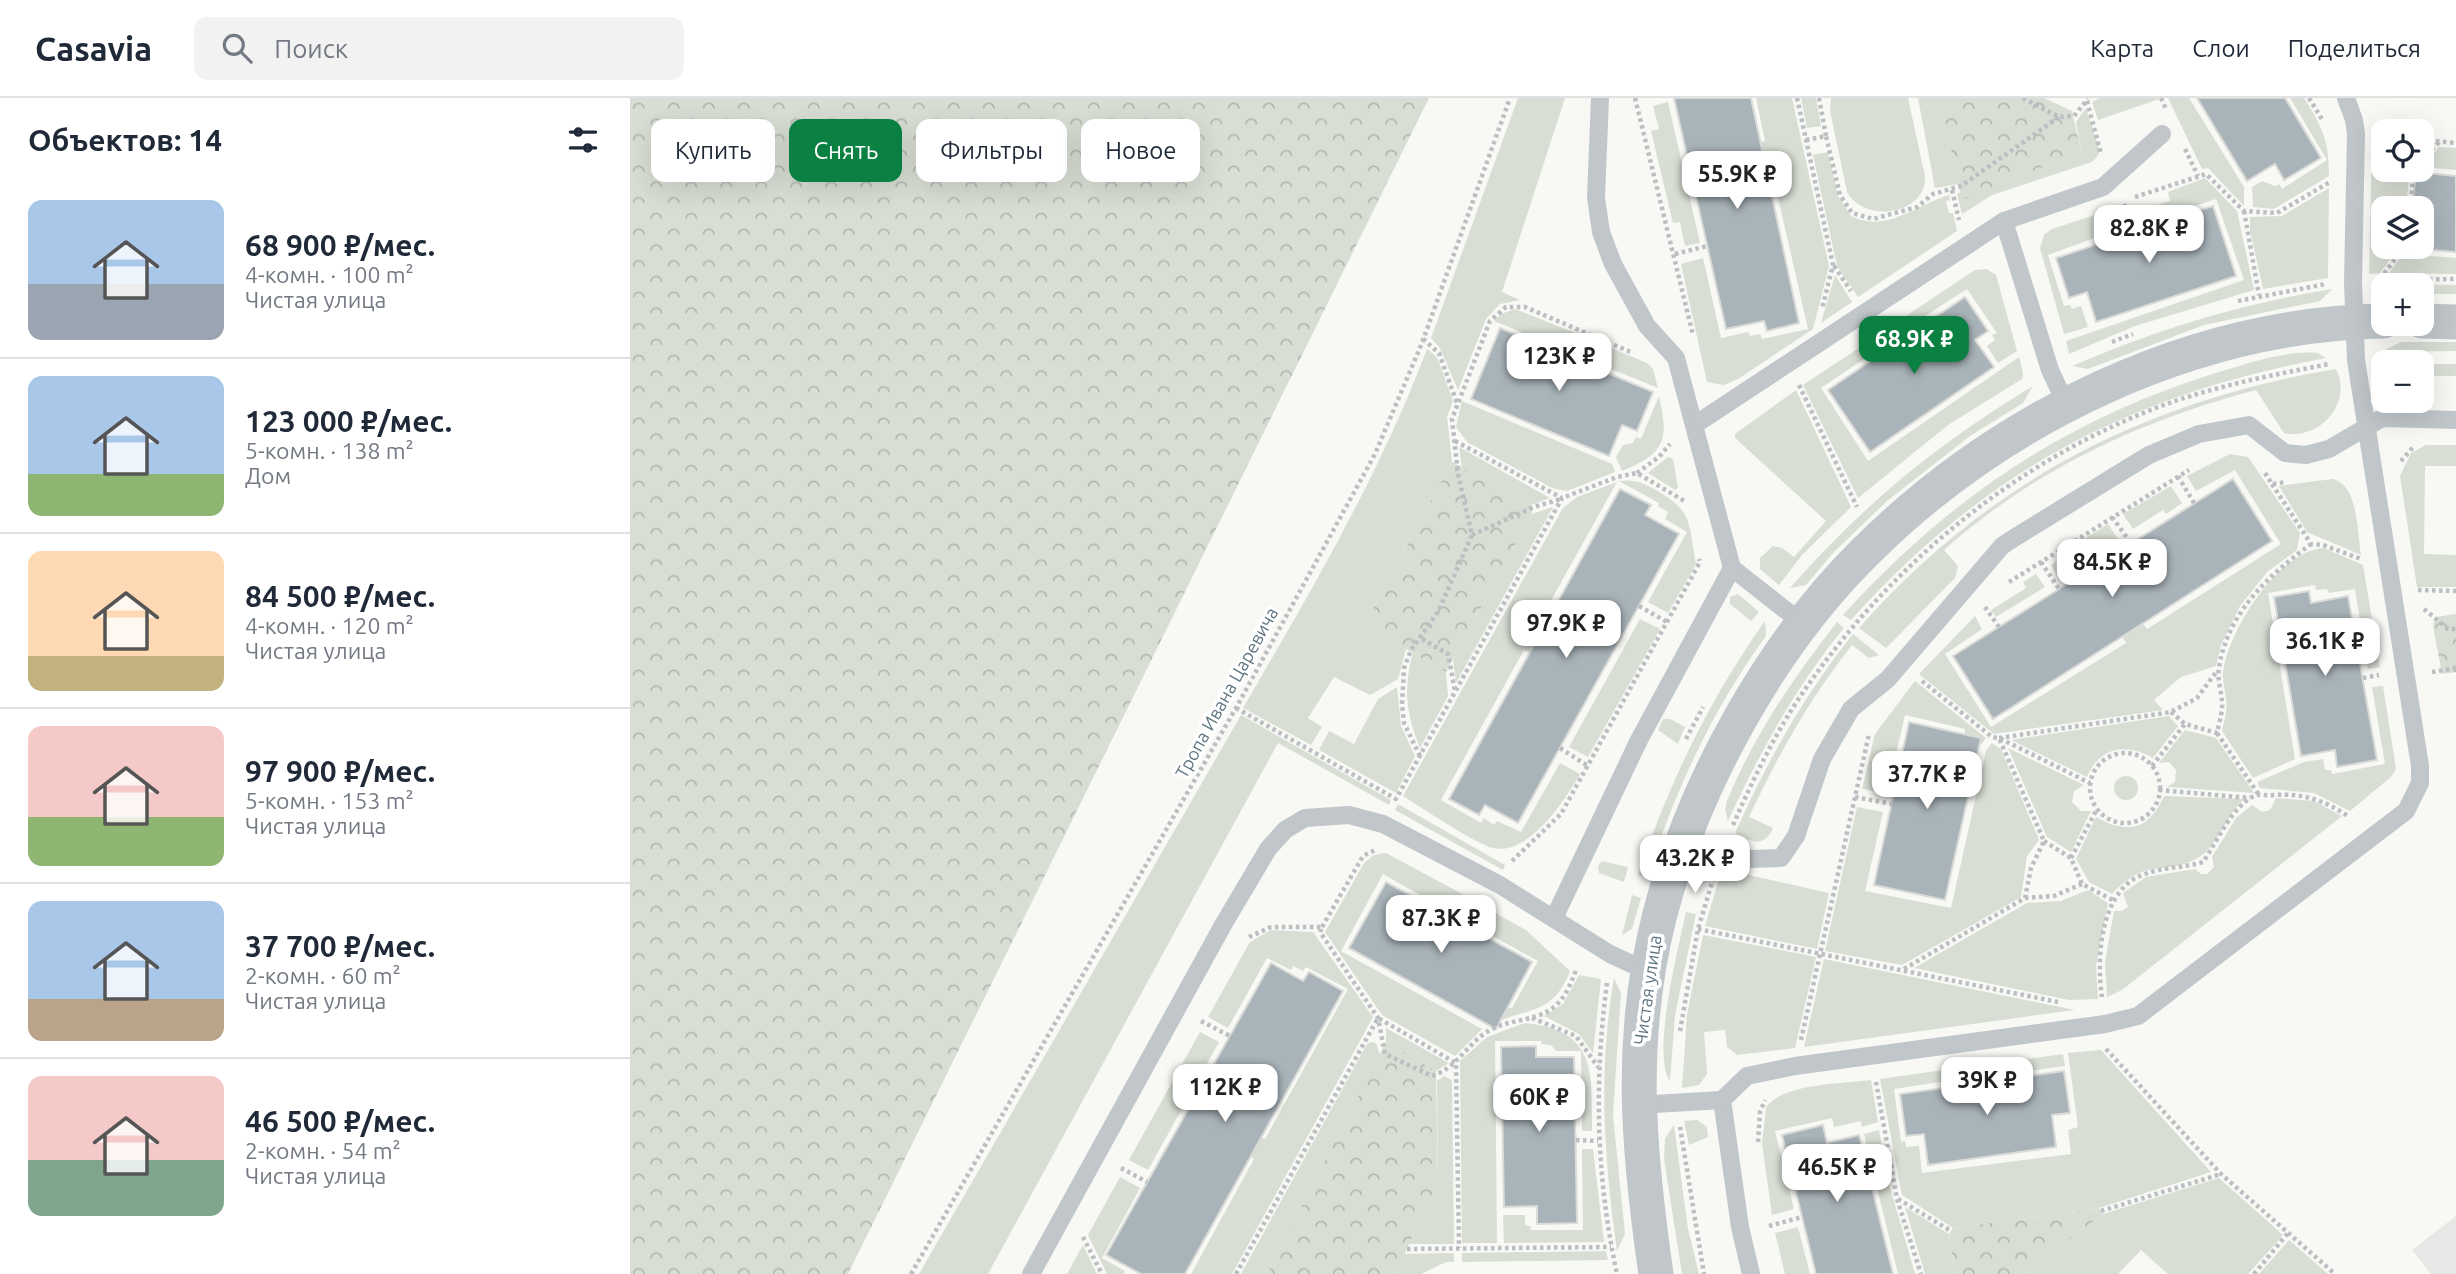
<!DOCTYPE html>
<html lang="ru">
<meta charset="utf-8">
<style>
:root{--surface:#fff;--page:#f2f2f3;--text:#1f2937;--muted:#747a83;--line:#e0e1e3;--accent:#0b8043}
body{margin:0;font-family:Ubuntu,sans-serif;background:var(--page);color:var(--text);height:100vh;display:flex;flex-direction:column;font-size:26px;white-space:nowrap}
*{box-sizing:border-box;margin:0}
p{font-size:23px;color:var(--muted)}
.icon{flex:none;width:38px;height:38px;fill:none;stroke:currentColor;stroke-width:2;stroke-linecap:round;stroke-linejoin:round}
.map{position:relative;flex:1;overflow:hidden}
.panel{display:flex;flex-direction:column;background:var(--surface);width:630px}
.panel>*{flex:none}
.top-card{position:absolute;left:21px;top:21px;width:665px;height:63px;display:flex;gap:14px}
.fabs{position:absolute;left:1741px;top:21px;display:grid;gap:14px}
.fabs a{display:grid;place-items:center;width:63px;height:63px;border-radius:14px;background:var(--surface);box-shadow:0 7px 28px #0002;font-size:35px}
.price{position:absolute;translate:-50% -60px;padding:0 16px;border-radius:14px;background:#fff;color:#222;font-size:23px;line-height:46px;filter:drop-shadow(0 2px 4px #0008)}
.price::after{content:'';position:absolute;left:50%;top:42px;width:21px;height:16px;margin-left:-10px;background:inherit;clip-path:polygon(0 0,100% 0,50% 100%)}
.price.active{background:var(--accent);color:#fff}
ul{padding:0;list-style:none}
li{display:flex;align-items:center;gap:21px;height:175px;padding:0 28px}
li+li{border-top:2px solid var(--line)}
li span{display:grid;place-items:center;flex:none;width:196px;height:140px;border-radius:14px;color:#555}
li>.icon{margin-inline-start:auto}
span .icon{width:84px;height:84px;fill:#fffc;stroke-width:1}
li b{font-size:30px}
h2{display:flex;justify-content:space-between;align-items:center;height:84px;padding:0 28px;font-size:30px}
.pill{padding:0 24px;border-radius:14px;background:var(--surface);box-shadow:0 7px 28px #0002;font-size:24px;line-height:63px}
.pill.active{background:var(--accent);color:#fff}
header{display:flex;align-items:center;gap:42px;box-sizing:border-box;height:98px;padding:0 35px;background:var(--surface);border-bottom:2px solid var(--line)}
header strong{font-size:33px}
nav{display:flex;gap:38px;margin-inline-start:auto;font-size:24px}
.search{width:490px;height:63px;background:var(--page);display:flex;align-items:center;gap:18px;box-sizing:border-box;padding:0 24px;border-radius:14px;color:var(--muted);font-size:26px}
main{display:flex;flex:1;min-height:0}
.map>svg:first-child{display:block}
.built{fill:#e6e8e6}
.green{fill:#d8ded4}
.forest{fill:url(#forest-crowns)}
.building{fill:#a9b4ba;stroke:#dadad7;stroke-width:2}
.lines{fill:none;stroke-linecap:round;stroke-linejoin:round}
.path{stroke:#bbbfc2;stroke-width:4.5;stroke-dasharray:3.5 3.5;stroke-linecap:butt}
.lane{stroke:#c0c6ca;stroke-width:18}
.street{stroke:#c0c6ca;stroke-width:35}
.labels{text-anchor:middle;stroke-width:7;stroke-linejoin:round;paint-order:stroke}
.street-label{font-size:18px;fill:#607683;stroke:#fff}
</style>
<header>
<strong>Casavia</strong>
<div class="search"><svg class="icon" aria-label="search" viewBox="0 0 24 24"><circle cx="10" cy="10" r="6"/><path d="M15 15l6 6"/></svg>Поиск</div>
<nav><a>Карта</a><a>Слои</a><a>Поделиться</a></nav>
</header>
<main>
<section class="panel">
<h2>Объектов: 14<svg class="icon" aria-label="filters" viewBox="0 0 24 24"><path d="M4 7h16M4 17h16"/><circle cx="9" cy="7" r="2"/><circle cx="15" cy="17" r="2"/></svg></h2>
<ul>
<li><span style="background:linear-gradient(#a9c7e8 60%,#9aa5b1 0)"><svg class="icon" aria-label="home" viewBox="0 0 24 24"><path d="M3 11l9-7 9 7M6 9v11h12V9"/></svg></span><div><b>68 900 ₽/мес.</b><p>4-комн. · 100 m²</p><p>Чистая улица</p></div></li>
<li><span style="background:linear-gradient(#a9c7e8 70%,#8fb573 0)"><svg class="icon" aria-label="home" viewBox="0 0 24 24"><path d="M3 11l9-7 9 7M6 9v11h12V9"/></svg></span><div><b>123 000 ₽/мес.</b><p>5-комн. · 138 m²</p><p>Дом</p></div></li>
<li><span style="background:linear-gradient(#ffd9b3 75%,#c2b280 0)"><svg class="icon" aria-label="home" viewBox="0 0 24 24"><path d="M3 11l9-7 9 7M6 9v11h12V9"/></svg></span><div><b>84 500 ₽/мес.</b><p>4-комн. · 120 m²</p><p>Чистая улица</p></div></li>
<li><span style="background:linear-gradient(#f6c9c9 65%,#8fb573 0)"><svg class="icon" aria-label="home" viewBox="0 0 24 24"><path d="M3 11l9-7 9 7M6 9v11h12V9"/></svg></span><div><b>97 900 ₽/мес.</b><p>5-комн. · 153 m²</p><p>Чистая улица</p></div></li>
<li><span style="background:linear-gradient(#a9c7e8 70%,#b9a48a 0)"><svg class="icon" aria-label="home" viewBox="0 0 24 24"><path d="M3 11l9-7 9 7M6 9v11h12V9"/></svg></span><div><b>37 700 ₽/мес.</b><p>2-комн. · 60 m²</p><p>Чистая улица</p></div></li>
<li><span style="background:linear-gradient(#f6c9c9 60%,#7fa58c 0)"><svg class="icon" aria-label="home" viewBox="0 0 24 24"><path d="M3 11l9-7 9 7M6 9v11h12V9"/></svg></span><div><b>46 500 ₽/мес.</b><p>2-комн. · 54 m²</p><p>Чистая улица</p></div></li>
</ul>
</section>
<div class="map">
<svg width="1826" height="1176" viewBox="0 0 1826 1176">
<defs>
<pattern id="forest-crowns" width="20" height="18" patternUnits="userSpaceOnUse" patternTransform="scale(1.75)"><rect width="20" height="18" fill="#d8ded4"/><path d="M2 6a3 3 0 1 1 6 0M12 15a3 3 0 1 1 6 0" fill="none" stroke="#b3b9b1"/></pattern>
</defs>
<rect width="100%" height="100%" fill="#f8f8f5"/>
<path class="built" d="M1826,1118V1176H1801L1782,1152Z"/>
<g class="green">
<path d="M888,0H935L872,194L890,202L870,206L856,221L828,292L810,250L801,240Z"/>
<path d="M1126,0H1162L1199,168L1183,231L1108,281L1094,287L1077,284L1051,166L1073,160L1091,240L1118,234L1120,238L1130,236L1132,241L1178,231L1140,64L1122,67L1118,48L1135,43Z"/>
<path d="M1171,0H1186L1191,28L1177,30Z"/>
<path d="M1201,0H1278L1295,78C1297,117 1234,126 1217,94L1200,13Z"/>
<path d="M1288,0H1310L1329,86L1305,90Z"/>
<path d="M1470,0H1528L1529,1L1468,22L1462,4Z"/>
<path d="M1538,0H1559L1614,89V108L1578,70L1572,71Z"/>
<path d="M1660,0H1674C1693,30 1699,43 1699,78L1644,111L1623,109L1622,89L1632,83L1645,88L1649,86L1652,91L1697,62Z"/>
<path d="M1038,4L1070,145L1055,148L1050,124L1043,125L1021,33L1029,31L1023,8Z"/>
<path d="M1456,10L1469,50V56L1462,64L1362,97L1332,116L1327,96L1331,94L1332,101L1451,53L1446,24Z"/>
<path d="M1742,41L1753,42L1754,72H1780L1776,110H1754V149H1769L1750,175L1739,176Z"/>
<path d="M1809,49L1826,50V72L1792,69Z"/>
<path d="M1198,54L1208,98L1221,118C1256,136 1288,106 1319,97L1320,102L1316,103L1319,115H1323L1327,133L1228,199L1207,168L1183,57Z"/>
<path d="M1575,80L1607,113L1624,192L1505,228L1439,256L1436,243L1614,182L1586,101L1510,126L1506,114L1540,103L1538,94Z"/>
<path d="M1699,90L1698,180L1633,191L1620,132V119L1652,118Z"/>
<path d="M1486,110L1494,129L1418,157L1434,208L1440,207L1442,211L1451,208L1458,229L1434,236L1410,150L1414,137L1422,131Z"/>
<path d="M1773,156L1826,160V176L1759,175Z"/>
<path d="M1357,171L1366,177L1387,253L1368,265L1357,248L1365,242L1362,237L1367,235L1337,191L1270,234L1264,226L1345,172Z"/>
<path d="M1205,177L1222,204L1191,225Z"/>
<path d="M1764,186L1826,187V196H1792V187H1754L1753,193L1746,188Z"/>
<path d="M1702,191L1690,203L1574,227L1458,271L1442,268C1527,231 1611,206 1702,191Z"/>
<path d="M885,211L948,236L941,254L864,223L871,216Z"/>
<path d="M1250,236L1256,246L1191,290L1238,363L1389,259L1393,275L1392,281L1318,327L1228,400L1173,287Z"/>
<path d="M965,243L1017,265L1023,271L1028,290L957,261Z"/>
<path d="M1771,244H1826V253L1751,254Z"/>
<path d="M797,251L807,259L823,303L817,319L822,364L734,527L776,551L768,581L740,597L704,579L678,620L692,629L681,647L613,610C681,493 749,378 797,251Z"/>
<path d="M1688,255L1696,260C1499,297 1356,372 1221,522L1213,517C1319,400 1438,320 1589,274C1619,265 1657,252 1688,255Z"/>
<rect x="1792" y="266" width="34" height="12"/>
<path d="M1706,271C1723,304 1690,343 1654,335L1626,292C1512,322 1403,372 1314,452L1328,468L1325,480L1256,550L1229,530C1359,383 1514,303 1706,271Z"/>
<path d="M1403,288L1393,305L1340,338L1257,403L1204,454L1176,487L1160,490C1235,405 1306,347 1403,288Z"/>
<path d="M1166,292L1221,409L1172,457L1149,487L1130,471V460L1143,448L1152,450L1164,459L1196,423L1105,340V336Z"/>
<path d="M1029,298C1039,342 1036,355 992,373L986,359L993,347L1003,345L1006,339L1011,341Z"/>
<path d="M832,303L982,366L985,374L937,393L922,390L837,344L826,329Z"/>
<path d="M1796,347H1826V368H1795L1794,456L1826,457V489H1787L1770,378L1781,355Z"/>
<path d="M829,349L920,400L901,407L832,370Z"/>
<path d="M1600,356L1618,359L1670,435L1667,452L1637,474L1610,508L1591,547L1586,568L1551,579L1524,602L1533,612L1364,636L1289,576L1345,518L1352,531L1315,556L1361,629L1496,545L1487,530L1508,518L1517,531L1651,446L1605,372L1566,393L1557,378Z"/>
<path d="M1038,359L1043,361L1048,390L1045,392L1018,375Z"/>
<path d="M1702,381C1729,386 1727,435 1731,457L1677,434L1649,388Z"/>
<path d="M989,383C1004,381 1013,385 1026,392C1064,414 1058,425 1066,466L1038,515L1018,504L1057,434L1035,421L1038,414L1028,408L1029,405Z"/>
<path d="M987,384L904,533L918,541L908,558L894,552L811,702L851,725L854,720L864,727L867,723L891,734L930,665L950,676C935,702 899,758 863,750C846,746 792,710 773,698L933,410L947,399Z"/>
<path d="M1541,388L1552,405L1536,416L1533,412L1503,431L1493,416Z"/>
<path d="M923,409L826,585L823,561L902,416Z"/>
<path d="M1478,426L1490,444L1430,482L1421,467L1443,454L1440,450Z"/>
<path d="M1694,450L1733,467L1750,569L1738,571L1725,491L1699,495L1697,491L1686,492L1685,487L1638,495L1665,661L1623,680L1592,633C1594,623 1598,612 1596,601C1595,590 1591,580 1594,569C1601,529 1649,453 1694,450Z"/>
<path d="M1406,476L1415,489L1366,519L1361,512L1396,490L1393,484Z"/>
<path d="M1108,496L1129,514L1121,523L1100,506V499Z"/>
<path d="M1010,521L1030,531L958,659L939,649Z"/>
<path d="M1135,523L1136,538C1082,612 1045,693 1017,780L1008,777C1039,685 1079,602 1135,523Z"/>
<path d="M1207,524L1214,530C1166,588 1130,654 1098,723L1095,712L1097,703C1124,637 1164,579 1207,524Z"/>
<path d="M1223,536L1249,557L1239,560L1222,547C1180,600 1148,657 1119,719L1143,730C1135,750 1120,744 1105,735C1137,664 1174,597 1223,536Z"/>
<path d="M783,555L816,574L818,598L790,650C776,616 773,590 783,555Z"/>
<path d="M1285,583L1356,640L1348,650L1334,648L1335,631L1275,617L1257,695L1232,691L1245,636Z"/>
<path d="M1753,588L1766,671L1762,678L1720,713L1684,695L1630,690L1627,684L1674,664L1693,661L1695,672H1701L1702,676L1755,666L1742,589Z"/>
<path d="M767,589L771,628L785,658L766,695L689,652L699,633L724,646L748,601Z"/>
<path d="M611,617L761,702L759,707L648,645L358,1176H289Z"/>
<path d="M1539,618L1548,628L1523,660C1496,645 1470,648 1457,679L1381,642Z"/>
<path d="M1033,621H1040L1055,629L1048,646L1028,632Z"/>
<path d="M1555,632L1586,640L1624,695L1537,689L1545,684L1546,672L1539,664L1529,665Z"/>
<path d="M1362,645L1371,651L1409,742L1397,758L1391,799L1272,867L1195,853L1227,709L1253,714L1235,793L1321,810L1356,653Z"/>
<path d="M1378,650L1454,687L1444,693L1442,704L1451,713H1461L1441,754L1417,739Z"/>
<circle cx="1496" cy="690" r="12"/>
<path d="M1534,698L1614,701C1596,717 1587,751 1566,761C1529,779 1518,758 1482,796L1459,784L1446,761L1466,719C1498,737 1519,732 1534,698Z"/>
<path d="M1646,700L1684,703L1712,718L1492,892L1477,899L1475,864L1484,813H1492L1498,809L1493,795L1516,779L1565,771L1571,776H1577L1584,769L1582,759L1606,720L1622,707L1632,714L1640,712Z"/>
<path d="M768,706L875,767L873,772L765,712Z"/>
<path d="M756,755L834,797L822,815L753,776L711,853L852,931L825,958L752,917L695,834L734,765L744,757Z"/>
<path d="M972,763L998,769L994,784L969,775L968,768Z"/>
<path d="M1092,771L1199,795L1187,851L1075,828Z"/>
<path d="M1458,792L1478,805L1466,868L1468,901L1439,902L1284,870L1397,805L1431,803Z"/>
<path d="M1002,797L1011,800L1002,831L992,837Z"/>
<path d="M849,806L896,832L940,873C922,920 895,908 859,928L855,926L866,908L882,910L908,863L839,825Z"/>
<path d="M1056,814L1066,816L1045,917L1040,983C1021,956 1049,848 1056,814Z"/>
<path d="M641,832L683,834L743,919L602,1176H561L624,1061L610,1052L622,1035L635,1041L718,891L676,869L673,873L663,868L661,872L637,860L598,930L578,919L620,844Z"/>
<path d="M1073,837L1186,859L1165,950L1107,957L1097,949L1095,932L1074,934L1077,976L1069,987L1052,990L1057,917Z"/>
<path d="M1194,861L1445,912L1174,949Z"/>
<path d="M949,877L971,881L963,955L949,936L914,918L933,906Z"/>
<path d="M984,880L991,895L983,1017L995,1136L987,1153C974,1062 968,972 984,880Z"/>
<path d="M895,925C967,932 962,975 962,1033H952L951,953H926L921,947L912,946L911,943H865L867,1145H832L830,963L857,939Z"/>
<path d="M756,930L819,965L806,973L756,944Z"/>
<path d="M570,934L589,944L518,1072L499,1062Z"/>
<path d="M742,944L746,945L750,957L637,1176H611L737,946Z"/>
<path d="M1471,952L1581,1074L1469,1110L1323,1130L1272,1097L1250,981L1341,968L1343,979L1264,991L1271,1044L1275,1043L1276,1049L1289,1048L1292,1075L1441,1056L1438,1032L1448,1029L1438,955Z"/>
<path d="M1433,956L1435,968L1361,978L1359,966Z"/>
<path d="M814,978L822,982L824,1146H779L808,1084L807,983Z"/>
<path d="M1241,982L1248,1024L1232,1029L1231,1023L1204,1029L1202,1020L1145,1033L1164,1111L1142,1117L1132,1046L1136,1009C1154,985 1212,986 1241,982Z"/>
<path d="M1067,1022L1077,1029L1078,1039L1059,1047L1054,1023Z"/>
<path d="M1044,1027L1058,1131L1069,1176H1052L1034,1061L1035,1041Z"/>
<path d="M1249,1032L1260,1089L1285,1176H1268L1234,1036Z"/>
<path d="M952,1051H963L974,1144L874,1145L873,1117H895V1127L900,1128L901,1132H953Z"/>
<path d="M490,1079L510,1090L472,1160L495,1173L494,1176H477L458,1137Z"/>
<path d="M1589,1080L1653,1137L1618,1176H1538L1511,1152L1488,1176H1393L1473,1116Z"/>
<path d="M1275,1109L1319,1136L1325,1176H1295Z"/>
<path d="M1168,1129L1180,1176H1155L1145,1135Z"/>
<path d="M1659,1142L1698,1176H1629Z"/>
<path d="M453,1147L467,1176H437Z"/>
<path d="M976,1153L978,1162L832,1164V1155Z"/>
<path d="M824,1155V1164H816L791,1176H765L774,1156Z"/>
</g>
<g class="forest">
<path d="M0,0H799L218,1176H0Z"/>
<path d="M1310,0H1414L1442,13L1451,53L1332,102Z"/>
<path d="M822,364L901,407L902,416L816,574L734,527Z"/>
<path d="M1826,516V574L1812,576L1803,528L1806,519Z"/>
<path d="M756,944L806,973L808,1084L765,1176H637Z"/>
<path d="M1469,1110L1473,1116L1393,1176H1325L1319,1136L1323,1130Z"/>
</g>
<g class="building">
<path d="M1044,0H1121L1169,225L1137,233L1134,223L1096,231Z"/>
<path d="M1567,0H1655L1691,60L1654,82L1645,66L1617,83Z"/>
<path d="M1786,74L1826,78V154L1779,150L1792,149V110H1782Z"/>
<path d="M1583,108L1606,178L1466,224L1457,194L1439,200L1426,160Z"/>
<path d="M1335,199L1358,233L1345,242L1364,269L1240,354L1198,292Z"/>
<path d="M870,230L1023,294L1007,333L992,327L979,358L841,301Z"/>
<path d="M1603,381L1642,443L1363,621L1323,558Z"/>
<path d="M990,391L1021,407L1015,417L1049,436L888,725L855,707L849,717L819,701Z"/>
<path d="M1679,493L1681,505L1718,498L1747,662L1707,669L1705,652L1671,658L1644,499Z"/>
<path d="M1279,624L1351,640L1315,802L1244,787Z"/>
<path d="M756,784L902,864L866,931L719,850Z"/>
<path d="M641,865L673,883L679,874L713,893L555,1176H511L476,1157Z"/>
<path d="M906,948V959H944L947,1125L907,1126V1108L874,1109L871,949Z"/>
<path d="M1434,973L1440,1015L1422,1017L1426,1049L1298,1067L1294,1036L1276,1038L1270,996Z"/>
<path d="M1193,1027L1197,1045L1229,1037L1263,1176H1186L1152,1037Z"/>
</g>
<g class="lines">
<g class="path">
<path d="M1005,0L1063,237"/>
<path d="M1167,0L1203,167L1192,211"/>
<path d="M1189,0L1196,38"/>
<path d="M1393,0L1429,19L1444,18L1458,1"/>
<path d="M1531,0L1536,11"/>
<path d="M1679,0L1693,23"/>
<path d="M1457,3L1471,56"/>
<path d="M1176,42L1196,38L1210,97L1222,115L1243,121L1287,109L1303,96L1331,88L1429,19"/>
<path d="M1792,42L1826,45"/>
<path d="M1555,51L1568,78"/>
<path d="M1792,62L1809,44"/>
<path d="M1322,92L1329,122"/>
<path d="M1505,99L1576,76L1614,113L1647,115L1700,84"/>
<path d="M1494,106L1505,134"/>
<path d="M1780,110L1784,72"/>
<path d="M1614,113L1629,197"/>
<path d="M1045,156L1077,148"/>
<path d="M1204,168L1221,193"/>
<path d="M1750,181L1774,149"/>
<path d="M1750,182L1826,181"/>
<path d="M1608,203L1696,186"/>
<path d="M1257,231L1266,245"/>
<path d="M793,241L809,255L827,305"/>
<path d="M1482,244L1503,236"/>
<path d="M1760,260L1783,259"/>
<path d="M945,262L957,236"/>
<path d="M1169,287L1227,409"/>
<path d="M825,343L932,400"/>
<path d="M1771,363L1783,349"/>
<path d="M1007,375L1029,359L1040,346"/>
<path d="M1635,375L1642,386L1656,384"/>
<path d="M1548,378L1564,405"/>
<path d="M1642,386L1681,446L1693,447L1731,461"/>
<path d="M1482,419L1501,445"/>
<path d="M842,437L904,409L931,401"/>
<path d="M1411,464L1429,491"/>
<path d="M1379,484L1559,372"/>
<path d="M1788,492L1826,493"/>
<path d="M1009,508L1037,524"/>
<path d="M1355,509L1369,529"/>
<path d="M1794,511L1818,531H1826"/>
<path d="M792,541L818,556L825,593"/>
<path d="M1802,574L1826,570"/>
<path d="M1733,580L1749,577"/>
<path d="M1292,583L1362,639L1369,640L1460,685"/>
<path d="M606,610L766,701L932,400L987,379L1007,375L1056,404"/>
<path d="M1541,614L1555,626L1587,635C1589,625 1593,613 1592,603C1591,592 1587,580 1589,570C1597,515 1639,477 1681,446"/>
<path d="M1587,635L1629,697"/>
<path d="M1369,640L1541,614L1567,600L1587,573"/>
<path d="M1056,641L1073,609"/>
<path d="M930,650L958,668"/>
<circle cx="1495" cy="690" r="35"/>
<path d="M790,658L774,625L772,607L774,570L781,552L808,514L842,437L828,376L822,321L860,223L876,209H895L1003,255"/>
<path d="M1522,668L1555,626"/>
<path d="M1529,692L1620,700"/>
<path d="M1225,699L1262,706"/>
<path d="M1103,727C1125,677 1149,627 1181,583C1270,457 1399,354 1545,303C1596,286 1647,276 1699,266"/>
<path d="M1414,743L1441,760L1452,786L1483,802"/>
<path d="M1441,760L1466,713"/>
<path d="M882,763L931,716L1070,464L1069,461"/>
<path d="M1395,800L1424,798L1452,786"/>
<path d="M828,824L840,802"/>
<path d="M692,829L733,758L745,752"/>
<path d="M1068,831L1428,904"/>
<path d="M619,839L641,829H692L690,834L748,920L755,956L802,978C828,970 838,943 862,931C881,921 907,923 924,909C936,899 941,885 946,872"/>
<path d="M1274,871L1395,800L1401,770L1414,743L1369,640"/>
<path d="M977,885C964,983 966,1079 987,1176"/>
<path d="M1472,899C1466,860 1470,790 1515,776C1533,769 1554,770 1573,764C1587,744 1600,712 1622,699C1628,695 1636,698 1643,697C1673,695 1695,702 1719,719"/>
<path d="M902,920L946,938L968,969"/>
<path d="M571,923L600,938"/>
<path d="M1050,933L1068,831L1084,778"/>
<path d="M1171,942L1239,636"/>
<path d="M1476,951L1591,1076L1705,1176"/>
<path d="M1350,968L1352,985"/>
<path d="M1246,984L1267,1101L1291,1176"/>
<path d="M1050,1029L1074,1176"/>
<path d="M946,1042L968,1043"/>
<path d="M1128,1044L1130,1014L1135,1002"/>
<path d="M491,1070L517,1084"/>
<path d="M1268,1101L1321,1133"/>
<path d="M1471,1113L1591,1076"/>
<path d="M1139,1128L1172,1119"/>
<path d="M453,1139L472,1176"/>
<path d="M777,1151L981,1149"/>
<path d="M281,1176L606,610L745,356L792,245L880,0"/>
<path d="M606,1176L748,920L826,965L829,1150"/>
<path d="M1624,1176L1658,1135"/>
</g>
<g class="lane">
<path d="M970,0L966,100L971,134L983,166L1017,228L1046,260L1102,470L1172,525"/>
<path d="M1374,123L1420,272L1436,306"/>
<path d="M1066,326L1374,123L1473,89L1532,36"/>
<path d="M1056,740L1121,761L1151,760L1166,738L1192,661L1221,611L1258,581L1372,448L1384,440L1519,357L1569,336L1619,327L1655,355L1676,357L1699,351L1752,320L1826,322"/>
<path d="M925,818L1009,642L1102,470"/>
<path d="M1092,1002L1110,1129L1121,1176"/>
<path d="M1007,1007L1092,1002L1117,978L1165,968L1475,926L1508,918L1776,713L1790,685V668L1726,262L1723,185L1726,36L1724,22L1716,0"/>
<path d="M401,1176L593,827L638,751L655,732L675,720L719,717L753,726L870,787L980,856L1019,874"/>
</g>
<g class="street">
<path d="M1792,223L1826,224"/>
<path d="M1026,1176C1008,1051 998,940 1030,816C1063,688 1140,548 1234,455C1369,320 1561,226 1754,223"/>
</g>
</g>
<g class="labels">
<g class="street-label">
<text transform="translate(597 595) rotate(-61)" y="6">Тропа Ивана Царевича</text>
<text transform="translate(1018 892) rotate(-82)" y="6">Чистая улица</text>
</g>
</g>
</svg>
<div class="fabs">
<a><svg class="icon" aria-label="locate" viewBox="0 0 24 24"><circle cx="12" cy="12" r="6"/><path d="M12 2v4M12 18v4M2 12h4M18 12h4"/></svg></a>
<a><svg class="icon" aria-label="layers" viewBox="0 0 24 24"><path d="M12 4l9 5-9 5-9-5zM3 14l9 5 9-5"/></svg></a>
<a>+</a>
<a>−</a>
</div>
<b class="price" style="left:1107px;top:113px">55.9K ₽</b>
<b class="price" style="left:1519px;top:167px">82.8K ₽</b>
<b class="price active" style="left:1284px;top:278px">68.9K ₽</b>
<b class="price" style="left:929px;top:295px">123K ₽</b>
<b class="price" style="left:1482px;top:501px">84.5K ₽</b>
<b class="price" style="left:936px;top:562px">97.9K ₽</b>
<b class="price" style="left:1695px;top:580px">36.1K ₽</b>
<b class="price" style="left:1297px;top:713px">37.7K ₽</b>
<b class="price" style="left:1065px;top:797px">43.2K ₽</b>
<b class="price" style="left:811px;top:857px">87.3K ₽</b>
<b class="price" style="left:1357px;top:1019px">39K ₽</b>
<b class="price" style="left:595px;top:1026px">112K ₽</b>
<b class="price" style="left:909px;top:1036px">60K ₽</b>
<b class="price" style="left:1207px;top:1106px">46.5K ₽</b>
<div class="top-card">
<a class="pill">Купить</a>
<a class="pill active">Снять</a>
<a class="pill">Фильтры</a>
<a class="pill">Новое</a>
</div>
</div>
</main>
